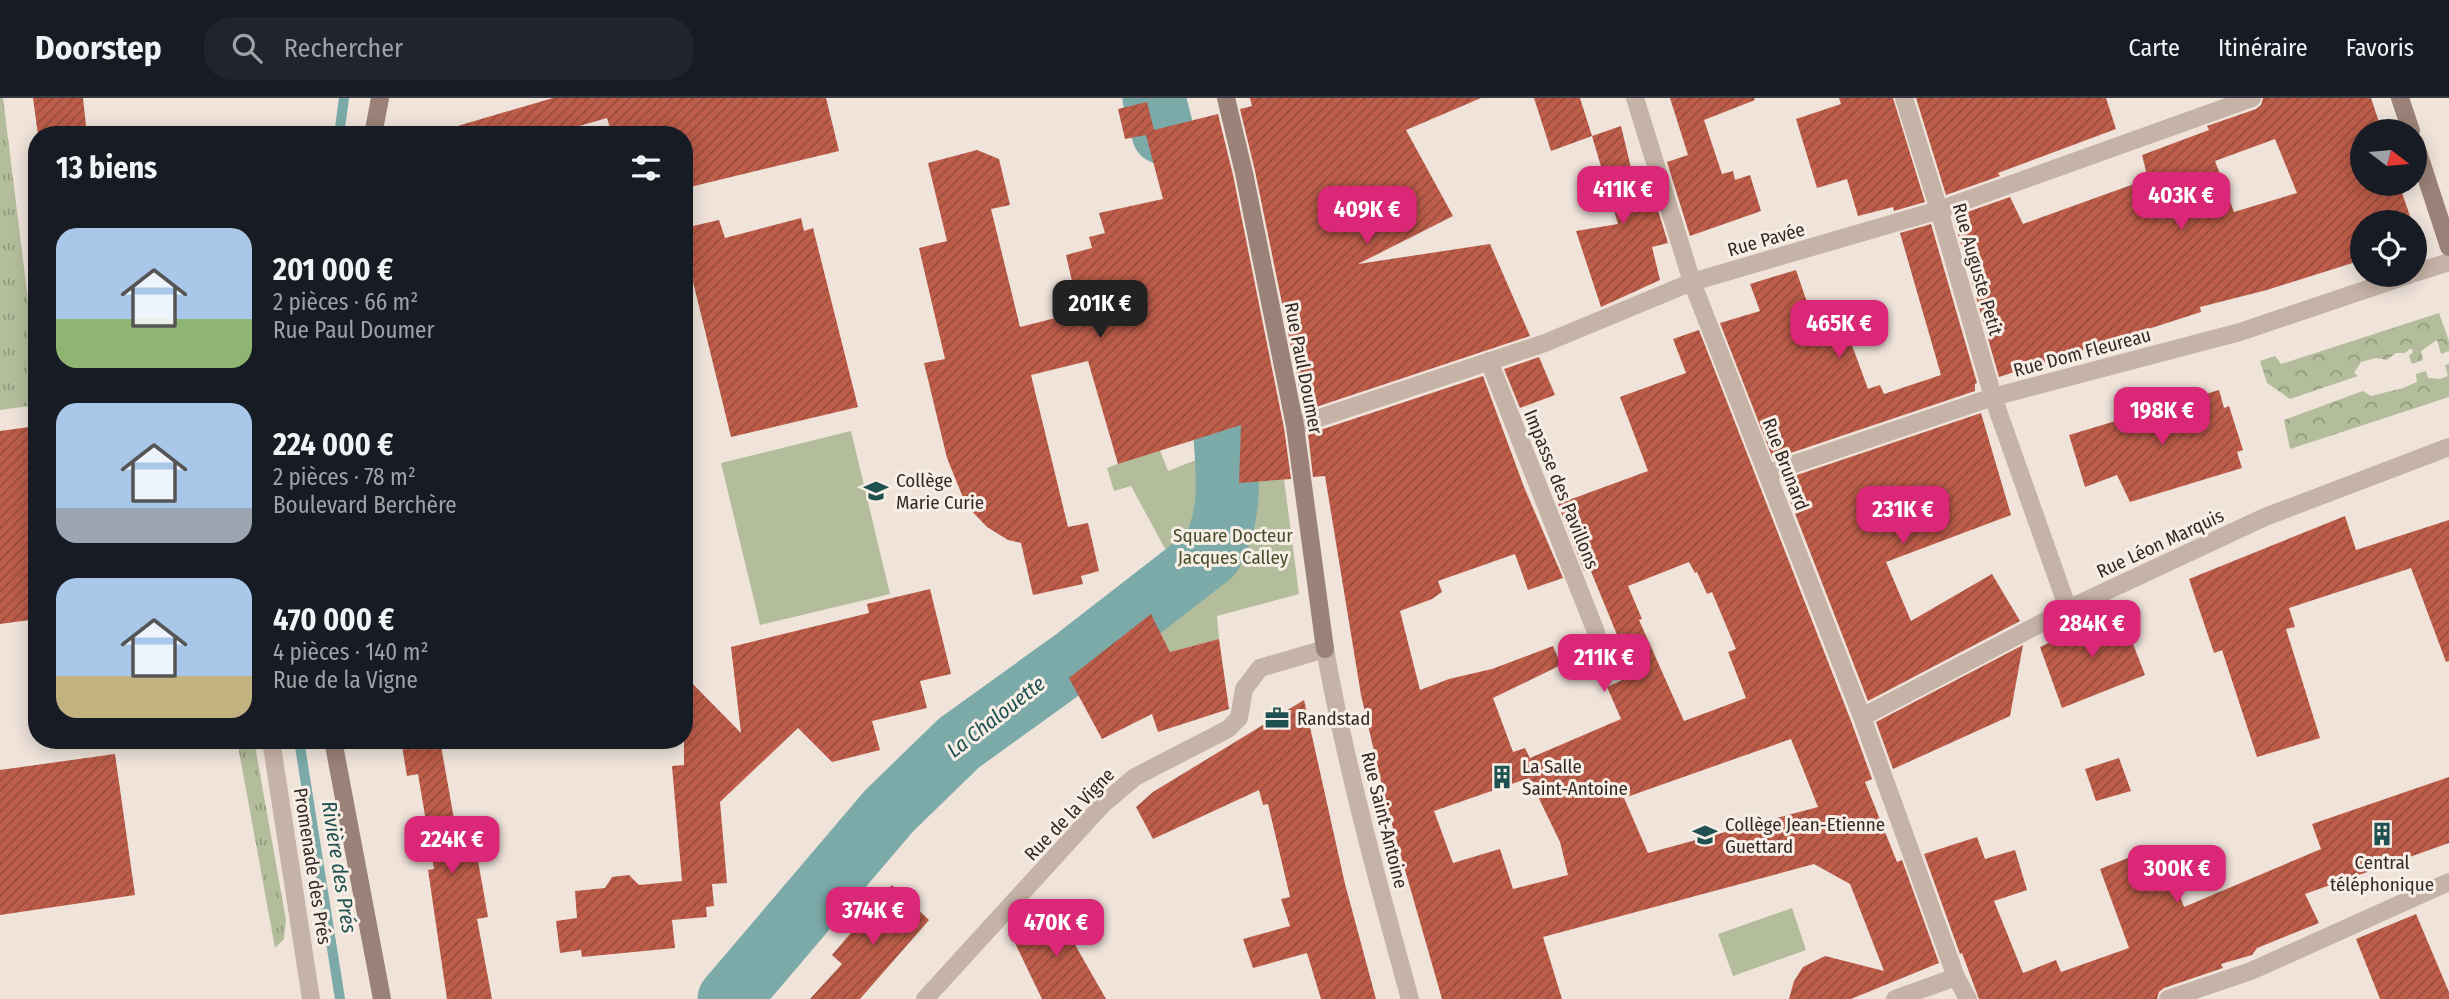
<!DOCTYPE html>
<html lang="fr">
<meta charset="utf-8">
<style>
:root{--surface:#171b24;--page:#20242c;--text:#f1f3f6;--muted:#9ea1a6;--line:#363941;--accent:#db2777}
body{margin:0;font-family:"Fira Sans Condensed",sans-serif;background:var(--page);color:var(--text);height:100vh;display:flex;flex-direction:column;font-size:26px;white-space:nowrap}
*{box-sizing:border-box;margin:0}
p{font-size:23px;color:var(--muted)}
.icon{flex:none;width:38px;height:38px;fill:none;stroke:currentColor;stroke-width:2;stroke-linecap:round;stroke-linejoin:round}
.map{position:relative;flex:1;overflow:hidden}
.sheet{position:absolute;left:28px;top:28px;width:665px;height:623px;display:flex;flex-direction:column;background:var(--surface);border-radius:28px;box-shadow:0 4px 18px #0003}
.sheet>*{flex:none}
.needle{width:46px;rotate:106deg}
.controls{position:absolute;left:2350px;top:21px;display:grid;gap:14px}
.controls a{display:grid;place-items:center;width:77px;height:77px;border-radius:50%;background:var(--surface);box-shadow:0 4px 18px #0003;font-size:35px}
.price{position:absolute;translate:-50% -60px;padding:0 16px;border-radius:14px;background:var(--accent);color:#fff;font-size:23px;line-height:46px;filter:drop-shadow(0 2px 4px #0008)}
.price::after{content:'';position:absolute;left:50%;top:42px;width:21px;height:16px;margin-left:-10px;background:inherit;clip-path:polygon(0 0,100% 0,50% 100%)}
.price.current{background:#222;color:#fff}
ul{padding:0;list-style:none}
li{display:flex;align-items:center;gap:21px;height:175px;padding:0 28px}
li span{display:grid;place-items:center;flex:none;width:196px;height:140px;border-radius:21px;color:#555}
li>.icon{margin-inline-start:auto}
span .icon{width:84px;height:84px;fill:#fffc;stroke-width:1}
li b{font-size:30px}
h2{display:flex;justify-content:space-between;align-items:center;height:84px;padding:0 28px;font-size:30px}
header{display:flex;align-items:center;gap:42px;box-sizing:border-box;height:98px;padding:0 35px;background:var(--surface);border-bottom:2px solid var(--line)}
header strong{font-size:33px}
nav{display:flex;gap:38px;margin-inline-start:auto;font-size:24px}
.search{width:490px;height:63px;background:var(--page);display:flex;align-items:center;gap:18px;box-sizing:border-box;padding:0 24px;border-radius:28px;color:var(--muted);font-size:26px}
.map>svg:first-child{display:block}
.grass{fill:url(#grass-tufts)}
.forest{fill:url(#forest-crowns)}
.green{fill:#b4bd9b}
.lines{fill:none;stroke-linecap:round;stroke-linejoin:round}
.stream{stroke:#7baaa8;stroke-width:10}
.river{stroke:#7baaa8;stroke-width:63}
.building{fill:url(#building-hatch);fill-rule:evenodd}
.street{stroke:#c6b3a7;stroke-width:18}
.secondary{stroke:#9a8278;stroke-width:18}
.labels{text-anchor:middle;stroke-width:6;stroke-linejoin:round;paint-order:stroke}
.street-label{font-size:19px;fill:#332a27;stroke:#f7eee5}
.poi-label{font-size:19px;fill:#332a27;stroke:#f7eee5;text-anchor:start}
.park-label{font-size:19px;fill:#454f2c;stroke:#f7eee5}
.water-label{font-size:21px;font-style:italic;fill:#205151;stroke:#f7eee5}
</style>
<header>
<strong>Doorstep</strong>
<div class="search"><svg class="icon" aria-label="search" viewBox="0 0 24 24"><circle cx="10" cy="10" r="6"/><path d="M15 15l6 6"/></svg>Rechercher</div>
<nav><a>Carte</a><a>Itinéraire</a><a>Favoris</a></nav>
</header>
<div class="map">
<svg width="2449" height="901" viewBox="0 0 2449 901">
<defs>
<pattern id="grass-tufts" width="24" height="20" patternUnits="userSpaceOnUse" patternTransform="scale(1.75)"><rect width="24" height="20" fill="#b4bd9b"/><path d="M3 7l-1-3M5 7V3M7 7l1-3M15 17l-1-3M17 17v-4M19 17l1-3" fill="none" stroke="#939a7e"/></pattern>
<pattern id="forest-crowns" width="20" height="18" patternUnits="userSpaceOnUse" patternTransform="scale(1.75)"><rect width="20" height="18" fill="#b4bd9b"/><path d="M2 6a3 3 0 1 1 6 0M12 15a3 3 0 1 1 6 0" fill="none" stroke="#939a7e"/></pattern>
<pattern id="building-hatch" width="6" height="6" patternUnits="userSpaceOnUse" patternTransform="scale(1.75)"><rect width="6" height="6" fill="#bd5d4a"/><path d="M-1 1l2-2M0 6l6-6M5 7l2-2" fill="none" stroke="#9a4d3e"/></pattern>
</defs>
<rect width="100%" height="100%" fill="#efe3da"/>
<g class="grass">
<path d="M0,0H3L30,218L37,242V307L0,312Z"/>
<path d="M237,642H254L286,822L284,841L275,850Z"/>
</g>
<g class="forest">
<path d="M2439,215L2449,243V253L2441,256L2437,242L2421,253L2423,262L2412,266L2409,258L2413,254L2411,250L2405,255H2396L2387,262L2376,260L2361,264L2354,275L2358,278L2290,301L2267,285L2260,263L2275,258L2281,266Z"/>
<path d="M2449,266V299L2290,351L2284,322L2363,293L2371,298L2403,290L2417,284L2416,276L2426,273L2428,280L2440,281L2448,278L2445,267Z"/>
</g>
<g class="green">
<path d="M851,333L890,496L760,527L721,365Z"/>
<path d="M1159,350L1168,373L1201,360L1203,388L1284,381L1299,496L1217,518L1219,541L1170,554L1151,516L1167,501L1161,488L1154,490L1152,486L1176,471L1131,388L1114,393L1107,370Z"/>
<path d="M1792,810L1806,852L1733,878L1718,836Z"/>
</g>
<g class="lines">
<g class="stream">
<path d="M339,37L344,0"/>
<path d="M299,642L340,901"/>
</g>
<g class="river">
<path d="M1154,0L1163,35"/>
<path d="M729,901L889,713L959,645L1077,560L1211,456C1232,418 1228,380 1225,339"/>
</g>
</g>
<g class="building">
<path d="M33,0H83L87,37H38Z"/>
<path d="M553,0H826L839,53L690,89L684,68V37H612L607,20L548,37H455L454,29Z"/>
<path d="M1250,0H1481L1406,32L1453,118L1358,166L1490,146L1530,238L1304,313L1255,73L1240,11L1252,8Z"/>
<path d="M1534,0H1580L1592,38L1551,53Z"/>
<path d="M1670,0H1754L1755,2L1704,22L1722,76L1733,73L1735,82L1750,77L1761,113L1690,138L1667,64L1688,57Z"/>
<path d="M1839,0H1893L1925,104L1894,113L1893,109L1858,118L1847,81L1817,90L1796,21L1841,6Z"/>
<path d="M1916,0H2106L2116,31L1998,75L2000,78L1946,97Z"/>
<path d="M2263,0H2371L2382,33H2362V86H2399L2412,124H2362V162L2267,192L2200,209L2201,214L1999,279L1953,119L2010,99L2023,126L2148,81L2142,57L2209,32L2207,28L2256,11L2261,7ZM2275,41L2297,95L2234,114L2215,63Z"/>
<path d="M1147,4L1154,32L1218,16L1233,77L1284,330L1291,381L1239,385L1241,327L1118,366L1088,263L1031,277L1068,429L1088,425L1099,473L1081,478L1083,486L1033,497L1021,445L1008,442L987,429L966,407L947,360L924,265L945,261L919,150L947,143L928,65L977,52L999,61L1010,107L991,111L1020,229L1079,214L1066,157L1092,150L1089,139L1105,135L1099,115L1163,101L1146,37L1125,41L1118,11Z"/>
<path d="M1621,28L1632,74L1645,70L1668,145L1652,149L1660,182L1601,209L1576,133L1618,126L1592,38Z"/>
<path d="M801,120L804,133L813,130L858,309L731,339L684,147V130L719,122L725,140Z"/>
<path d="M1931,126L1977,285L1975,286V293L1773,361L1720,225L1760,213L1750,186L1796,172L1822,248L1849,239L1868,291L1880,287L1884,296L1941,277L1900,135Z"/>
<path d="M1699,232L1851,623L1872,681L1865,684L1897,764L1902,762L1939,865L1851,901H1789L1794,883L1803,869L1825,858L1884,873L1850,786L1814,766L1543,839L1562,901H1442L1387,709L1361,597L1326,384L1325,378L1313,379L1308,336L1483,278L1524,389L1563,480L1528,492L1515,456L1438,483L1442,494L1432,501L1400,513L1420,592L1449,581L1492,571L1553,548L1561,567L1493,600L1513,654L1525,650L1530,660L1621,621L1607,589L1629,579L1615,552L1622,549L1590,471L1584,473L1558,406L1648,373L1620,299L1686,275L1673,241ZM1689,464L1695,475L1697,474L1707,496L1712,494L1736,551L1728,554L1746,600L1684,623L1639,522L1642,521L1628,488ZM1791,641L1818,709L1648,755L1624,700ZM1529,680L1560,744L1568,777L1513,791L1500,751L1453,765L1434,713Z"/>
<path d="M1539,259L1555,297L1520,310L1504,271Z"/>
<path d="M2219,292L2224,310L2229,308L2243,352L2237,354L2242,370L2130,404L2117,377L2085,389L2069,337Z"/>
<path d="M1981,315L2011,417L1886,464L1911,523L1992,476L2020,523L1868,603L1782,382Z"/>
<path d="M37,328V521L0,526V333Z"/>
<path d="M2345,418L2356,452L2449,422V563L2446,564L2411,470L2289,510L2295,529L2286,531L2320,640L2257,659L2222,552L2214,555L2189,481Z"/>
<path d="M930,491L951,576L920,583L927,610L872,623L880,652L832,664L798,630L720,704L727,785L712,786L714,808L706,809L707,819L672,822L675,850L582,859L581,852L560,855L556,823L577,820L575,793L605,790L612,779L629,777L639,787L682,783L672,668L684,667V577L741,635L731,549L869,515L867,506Z"/>
<path d="M2120,512L2145,577L2062,610L2040,549Z"/>
<path d="M1151,516L1170,554L1219,541L1229,611L1158,634L1152,616L1102,641L1069,580Z"/>
<path d="M2023,547L2010,618L1893,671L1876,624Z"/>
<path d="M1304,602L1345,786L1376,901H1321L1307,855L1253,870L1243,841L1290,828L1281,801L1290,799L1268,706L1263,707L1259,692L1153,741L1136,709L1153,694Z"/>
<path d="M401,642H440L454,721L470,718L488,819L477,821L492,901H447L428,772L434,771L418,676L407,678Z"/>
<path d="M115,656L135,797L0,817V672Z"/>
<path d="M2119,660L2131,693L2096,703L2085,671Z"/>
<path d="M2449,679V745L2305,796L2319,825L2257,850L2252,857L2221,866L2223,870L2164,890L2159,894L2157,901H1979L1962,855L1960,856L1924,756L1977,739L1985,761L2015,752L2027,792L1994,803L2023,875L2056,862L2061,874L2129,850L2100,771L2161,747L2184,809L2321,751L2312,726Z"/>
<path d="M892,787L929,822L860,901H810L842,866L832,857Z"/>
<path d="M1051,802L1078,852L1106,901H1042L1014,843Z"/>
<path d="M2416,816L2449,894V901H2380L2356,841Z"/>
</g>
<g class="lines">
<g class="street">
<path d="M1635,0L1692,184L1862,619L1956,879L1968,901"/>
<path d="M1904,0L1939,112L1993,299L2068,511"/>
<path d="M2415,175L2449,164"/>
<path d="M1489,263L1596,534"/>
<path d="M1295,328L1545,245L1692,184L1939,112L2252,0"/>
<path d="M1768,375L1993,299L2240,234L2409,177"/>
<path d="M1862,619L2068,511L2265,419L2449,349"/>
<path d="M271,642L311,901"/>
<path d="M925,901L1103,706L1135,679L1228,631L1239,620L1244,591L1260,570L1325,551C1346,669 1378,785 1410,901"/>
<path d="M1895,901L1956,879"/>
<path d="M2168,901L2251,873L2449,784"/>
</g>
<g class="secondary">
<path d="M1226,0L1244,75L1295,328L1325,551"/>
<path d="M2400,0L2411,33"/>
<path d="M373,37L380,0"/>
<path d="M2415,45L2449,149"/>
<path d="M333,642L382,901"/>
</g>
</g>
<defs>
<g id="school-bare" transform="scale(1.89)"><path d="M0-5L7-2L0 1L-7-2ZM-4 1L0 2.5L4 1V4Q0 6-4 4Z" fill="#205151" stroke="#f7eee5" stroke-width="2.5" paint-order="stroke"/></g>
<g id="office-bare" transform="scale(1.89)"><path d="M-6-3h4V-5.5h4V-3h4V5H-6ZM-1-4.5V-3h2v-1.5ZM-6 0V1H6V0Z" fill="#205151" stroke="#f7eee5" stroke-width="2.5" paint-order="stroke"/></g>
<g id="building-bare" transform="scale(1.89)"><path d="M-4-6H4V6H1V3H-1V6H-4ZM-2.5-4.3h1.7v1.8h-1.7ZM.8-4.3h1.7v1.8H.8ZM-2.5-1h1.7V.8h-1.7ZM.8-1h1.7V.8H.8Z" fill="#205151" stroke="#f7eee5" stroke-width="2.5" paint-order="stroke"/></g>
</defs>
<g fill-rule="evenodd">
<use href="#school-bare" x="876" y="393"/>
<use href="#office-bare" x="1277" y="620"/>
<use href="#building-bare" x="1502" y="679"/>
<use href="#building-bare" x="2382" y="736"/>
<use href="#school-bare" x="1705" y="737"/>
</g>
<g class="labels">
<g class="street-label">
<text transform="translate(1766 141) rotate(-16)" y="7">Rue Pavée</text>
<text transform="translate(1978 171) rotate(74)" y="7">Rue Auguste Petit</text>
<text transform="translate(2082 254) rotate(-15)" y="7">Rue Dom Fleureau</text>
<text transform="translate(1304 270) rotate(79)" y="7">Rue Paul Doumer</text>
<text transform="translate(1786 366) rotate(69)" y="7">Rue Brunard</text>
<text transform="translate(1562 391) rotate(68)" y="7">Impasse des Pavillons</text>
<text transform="translate(2160 445) rotate(-25)" y="7">Rue Léon Marquis</text>
<text transform="translate(1069 716) rotate(-46)" y="7">Rue de la Vigne</text>
<text transform="translate(1385 722) rotate(76)" y="7">Rue Saint-Antoine</text>
<text transform="translate(313 768) rotate(81)" y="7">Promenade des Prés</text>
</g>
<g class="poi-label">
<text x="896" y="389">Collège<tspan x="896" dy="22">Marie Curie</tspan></text>
<text x="1297" y="627">Randstad</text>
<text x="1522" y="675">La Salle<tspan x="1522" dy="22">Saint-Antoine</tspan></text>
<text x="1725" y="733">Collège Jean-Etienne<tspan x="1725" dy="22">Guettard</tspan></text>
<text x="2382" y="771" text-anchor="middle">Central<tspan x="2382" dy="22">téléphonique</tspan></text>
</g>
<g class="park-label">
<text x="1233" y="444">Square Docteur<tspan x="1233" dy="22">Jacques Calley</tspan></text>
</g>
<g class="water-label">
<text transform="translate(996 619) rotate(-38)" y="7">La Chalouette</text>
<text transform="translate(339 769) rotate(81)" y="7">Rivière des Prés</text>
</g>
</g>
</svg>
<div class="controls">
<a><svg class="needle" viewBox="-14 -14 28 28"><path d="M0-13l5 13h-10z" fill="#e53935"/><path d="M0 13l5-13h-10z" fill="#9ea1a6"/></svg></a>
<a><svg class="icon" aria-label="locate" viewBox="0 0 24 24"><circle cx="12" cy="12" r="6"/><path d="M12 2v4M12 18v4M2 12h4M18 12h4"/></svg></a>
</div>
<b class="price" style="left:1623px;top:128px">411K €</b>
<b class="price" style="left:2181px;top:134px">403K €</b>
<b class="price" style="left:1367px;top:148px">409K €</b>
<b class="price current" style="left:1100px;top:242px">201K €</b>
<b class="price" style="left:1839px;top:262px">465K €</b>
<b class="price" style="left:2162px;top:349px">198K €</b>
<b class="price" style="left:1903px;top:448px">231K €</b>
<b class="price" style="left:2092px;top:562px">284K €</b>
<b class="price" style="left:1604px;top:596px">211K €</b>
<b class="price" style="left:452px;top:778px">224K €</b>
<b class="price" style="left:2177px;top:807px">300K €</b>
<b class="price" style="left:873px;top:849px">374K €</b>
<b class="price" style="left:1056px;top:861px">470K €</b>
<section class="sheet">
<h2>13 biens<svg class="icon" aria-label="filters" viewBox="0 0 24 24"><path d="M4 7h16M4 17h16"/><circle cx="9" cy="7" r="2"/><circle cx="15" cy="17" r="2"/></svg></h2>
<ul>
<li><span style="background:linear-gradient(#a9c7e8 65%,#8fb573 0)"><svg class="icon" aria-label="home" viewBox="0 0 24 24"><path d="M3 11l9-7 9 7M6 9v11h12V9"/></svg></span><div><b>201 000 €</b><p>2 pièces · 66 m²</p><p>Rue Paul Doumer</p></div></li>
<li><span style="background:linear-gradient(#a9c7e8 75%,#9aa5b1 0)"><svg class="icon" aria-label="home" viewBox="0 0 24 24"><path d="M3 11l9-7 9 7M6 9v11h12V9"/></svg></span><div><b>224 000 €</b><p>2 pièces · 78 m²</p><p>Boulevard Berchère</p></div></li>
<li><span style="background:linear-gradient(#a9c7e8 70%,#c2b280 0)"><svg class="icon" aria-label="home" viewBox="0 0 24 24"><path d="M3 11l9-7 9 7M6 9v11h12V9"/></svg></span><div><b>470 000 €</b><p>4 pièces · 140 m²</p><p>Rue de la Vigne</p></div></li>
</ul>
</section>
</div>
